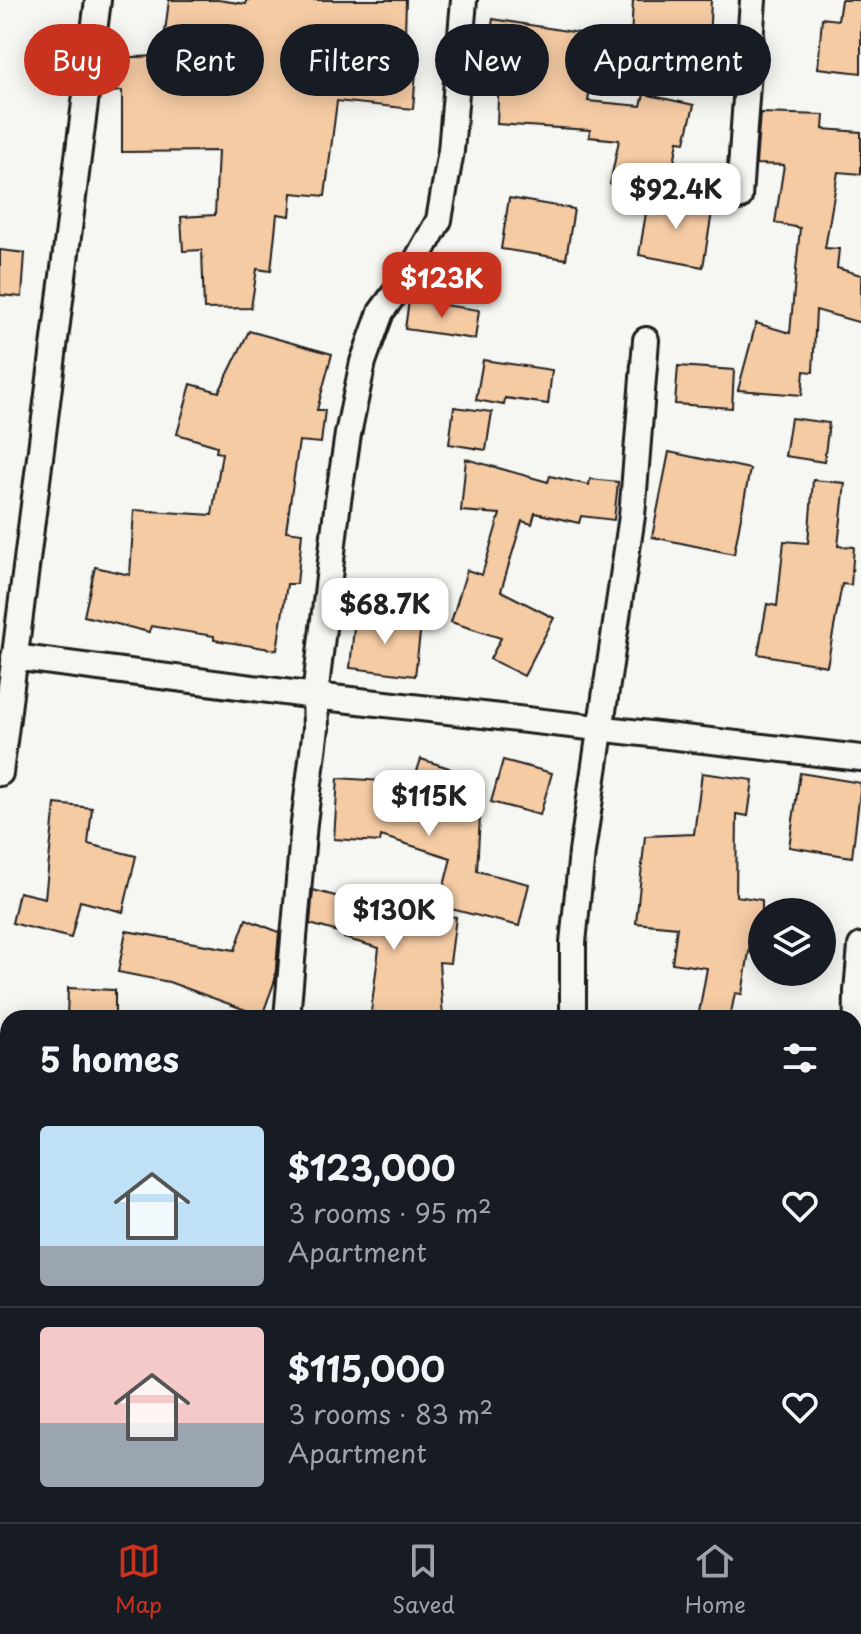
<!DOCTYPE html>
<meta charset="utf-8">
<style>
:root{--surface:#171b24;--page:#20242c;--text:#f1f3f6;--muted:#9ea1a6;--line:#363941;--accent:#c8321e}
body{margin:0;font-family:"Playpen Sans",sans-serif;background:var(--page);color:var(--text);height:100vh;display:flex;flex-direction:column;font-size:30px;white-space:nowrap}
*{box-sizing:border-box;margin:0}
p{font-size:26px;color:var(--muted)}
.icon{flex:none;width:44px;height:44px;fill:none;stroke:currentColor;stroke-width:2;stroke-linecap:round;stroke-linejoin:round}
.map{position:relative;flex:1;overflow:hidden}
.sheet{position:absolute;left:0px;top:1010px;width:862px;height:512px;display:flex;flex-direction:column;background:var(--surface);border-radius:24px 24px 0 0;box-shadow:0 4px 20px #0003}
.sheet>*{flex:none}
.guide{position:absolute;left:24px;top:24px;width:814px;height:72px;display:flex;gap:16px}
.tools{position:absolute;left:748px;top:898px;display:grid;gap:16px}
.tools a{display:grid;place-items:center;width:88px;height:88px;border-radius:50%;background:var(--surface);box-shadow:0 4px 20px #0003;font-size:40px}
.price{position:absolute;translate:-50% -68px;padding:0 18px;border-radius:16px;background:#fff;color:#222;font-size:26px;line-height:52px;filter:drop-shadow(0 2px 4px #0008)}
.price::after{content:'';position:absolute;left:50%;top:48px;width:24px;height:18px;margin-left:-12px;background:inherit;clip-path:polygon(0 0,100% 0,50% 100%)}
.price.selected{background:var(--accent);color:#fff}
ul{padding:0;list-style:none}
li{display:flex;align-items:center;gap:24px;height:200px;padding:0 40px}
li+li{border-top:2px solid var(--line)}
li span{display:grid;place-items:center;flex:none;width:224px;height:160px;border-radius:8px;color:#555}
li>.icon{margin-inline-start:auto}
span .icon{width:96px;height:96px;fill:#fffc;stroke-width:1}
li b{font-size:34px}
h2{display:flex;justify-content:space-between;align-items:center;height:96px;padding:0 40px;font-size:34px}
.chip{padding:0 28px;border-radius:36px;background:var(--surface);box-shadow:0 4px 20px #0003;font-size:28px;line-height:72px}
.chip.selected{background:var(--accent);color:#fff}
.dock{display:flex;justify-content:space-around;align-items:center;height:112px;border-top:2px solid var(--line);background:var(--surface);font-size:22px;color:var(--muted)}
.dock a{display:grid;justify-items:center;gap:4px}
.dock .selected{color:var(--accent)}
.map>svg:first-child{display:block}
.building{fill:#f5cba4;stroke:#1c1c1c;stroke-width:2}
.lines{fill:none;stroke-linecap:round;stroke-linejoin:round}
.minor-casing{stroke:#1c1c1c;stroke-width:30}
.minor{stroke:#f6f6f2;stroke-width:24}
</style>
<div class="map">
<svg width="861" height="1522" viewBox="0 0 861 1522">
<rect width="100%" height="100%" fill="#f6f6f2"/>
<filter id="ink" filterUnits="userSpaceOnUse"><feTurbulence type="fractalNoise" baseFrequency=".0125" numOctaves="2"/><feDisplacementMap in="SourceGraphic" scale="16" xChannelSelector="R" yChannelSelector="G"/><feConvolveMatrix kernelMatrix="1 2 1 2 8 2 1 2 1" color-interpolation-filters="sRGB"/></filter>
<g filter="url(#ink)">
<g class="building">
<path d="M169,0H218L246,4V0H406L404,69L416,71L413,109L337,101L325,196L292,193L290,216L277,214L271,271L257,269L251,308L204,309L202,250L183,251L181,217L215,215L218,151L122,152V91L101,93L106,58L162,56Z"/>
<path d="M633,0H711L709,43L631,39Z"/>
<path d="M841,0H861V73L818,68L822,18L838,20Z"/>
<path d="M493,19L598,36L588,101L641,106L644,94L694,105L685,142L678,141L668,195L610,184L619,140L589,137L590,130L497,124L499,75L484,72Z"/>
<path d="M760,113L824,115L823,129L861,132V174L838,172L825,248L839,249L837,268L861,275V323L816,310L813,372L804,371L802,395L738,390L756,323L790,333L800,228L775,223L784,165L756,164Z"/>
<path d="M649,195L713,206L703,267L639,255Z"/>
<path d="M509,198L574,209L566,259L501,249Z"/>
<path d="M0,250L25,253L22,297L0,295Z"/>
<path d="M409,300L479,310L475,339L405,329Z"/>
<path d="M249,331L332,354L317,410H325L321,443L299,441L286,531L302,533L297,584H287L277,650L214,640V636L151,626L149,632L84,616L95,567L130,575L134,510L212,515L222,453L216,452L217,446L177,434L191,384L219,392Z"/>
<path d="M483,360L552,370L548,404L505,398L504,405L476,400Z"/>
<path d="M678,366L734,370L732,408L675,404Z"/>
<path d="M454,407L492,412L486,450L449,444Z"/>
<path d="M791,418L829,423L824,462L785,456Z"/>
<path d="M669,452L750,469L734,554L652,537Z"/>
<path d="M466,459L548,482L550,476L589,485L590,479L618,482L614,520L581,516L579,523L535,513L532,524L522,521L501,591L554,618L524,676L490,659L501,638L451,622L467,570L482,575L500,514L461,511Z"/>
<path d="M813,480L845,483L838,546L854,547L851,585L842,584L827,666L758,654L767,604L777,606L784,541L808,543Z"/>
<path d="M355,617L421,625L415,676L350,668Z"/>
<path d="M421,759L449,768L435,814L480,816L477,871L529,884L519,926L439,906L451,858L381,836L380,842L334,839L338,778L413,783Z"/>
<path d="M503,760L552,773L540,815L491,802Z"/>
<path d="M702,773L753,780L748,816L737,814L736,896L762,900V942L751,940L742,994L735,993L730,1018H698L707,968L672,963L677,927L636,923L645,836L694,834Z"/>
<path d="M800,773L861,783L852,857L789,847Z"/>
<path d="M55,804L92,808L88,844L136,856L123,912L80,901L71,938L12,923L19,892L45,898Z"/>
<path d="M313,890L428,921L429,914L456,917L450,963L439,962L443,1018L371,1012L379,948L344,938L345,934L310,924Z"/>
<path d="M246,919L279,932L275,980L262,1016L169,982L118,972L126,931L235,950Z"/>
<path d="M68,988L115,990V1018H67Z"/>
</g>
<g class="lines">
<g class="minor-casing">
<g id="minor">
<path d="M739,197L753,0"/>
<path d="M14,657L315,696L861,758"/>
<path d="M0,773L98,0"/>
<path d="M287,1018L304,823L316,728L315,696L338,501L348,434L363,362L381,312L409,274L439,220L451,151L464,0"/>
<path d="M573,1018V943L582,852L632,516L646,340"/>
<path d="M854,1186L857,991L861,946"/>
<path d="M854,1410L861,1428"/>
<path d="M272,1522L273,1514"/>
<path d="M558,1522L559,1514"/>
</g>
</g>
<use href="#minor" class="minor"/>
</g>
</g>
</svg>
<div class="tools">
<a><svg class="icon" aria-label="layers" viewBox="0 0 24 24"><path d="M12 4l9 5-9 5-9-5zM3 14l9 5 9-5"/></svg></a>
</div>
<b class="price" style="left:676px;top:231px">$92.4K</b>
<b class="price selected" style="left:442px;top:320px">$123K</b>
<b class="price" style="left:385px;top:646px">$68.7K</b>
<b class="price" style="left:429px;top:838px">$115K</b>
<b class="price" style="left:394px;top:952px">$130K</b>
<div class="guide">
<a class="chip selected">Buy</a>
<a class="chip">Rent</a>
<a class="chip">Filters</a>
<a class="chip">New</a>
<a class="chip">Apartment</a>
</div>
<section class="sheet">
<h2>5 homes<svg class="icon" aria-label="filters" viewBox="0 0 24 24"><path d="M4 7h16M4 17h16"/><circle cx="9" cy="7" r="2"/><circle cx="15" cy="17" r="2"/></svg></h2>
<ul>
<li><span style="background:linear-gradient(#bfe0f5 75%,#9aa5b1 0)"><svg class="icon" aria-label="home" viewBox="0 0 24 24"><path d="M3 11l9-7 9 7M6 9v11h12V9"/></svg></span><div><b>$123,000</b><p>3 rooms · 95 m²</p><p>Apartment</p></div><svg class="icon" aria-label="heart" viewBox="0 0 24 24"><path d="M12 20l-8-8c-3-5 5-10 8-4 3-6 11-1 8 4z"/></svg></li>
<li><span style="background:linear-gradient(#f6c9c9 60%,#9aa5b1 0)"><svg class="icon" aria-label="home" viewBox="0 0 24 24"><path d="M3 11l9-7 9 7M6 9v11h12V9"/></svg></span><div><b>$115,000</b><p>3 rooms · 83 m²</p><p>Apartment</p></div><svg class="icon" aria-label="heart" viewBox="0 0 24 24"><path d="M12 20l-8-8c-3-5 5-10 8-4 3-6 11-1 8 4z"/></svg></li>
</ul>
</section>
</div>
<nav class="dock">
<a class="selected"><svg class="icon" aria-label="map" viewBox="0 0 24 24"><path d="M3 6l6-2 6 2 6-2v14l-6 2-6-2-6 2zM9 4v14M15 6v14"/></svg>Map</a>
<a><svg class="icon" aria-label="saved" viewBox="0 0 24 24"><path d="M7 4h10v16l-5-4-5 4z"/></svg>Saved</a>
<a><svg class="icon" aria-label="home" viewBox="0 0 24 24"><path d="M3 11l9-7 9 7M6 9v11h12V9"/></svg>Home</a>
</nav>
